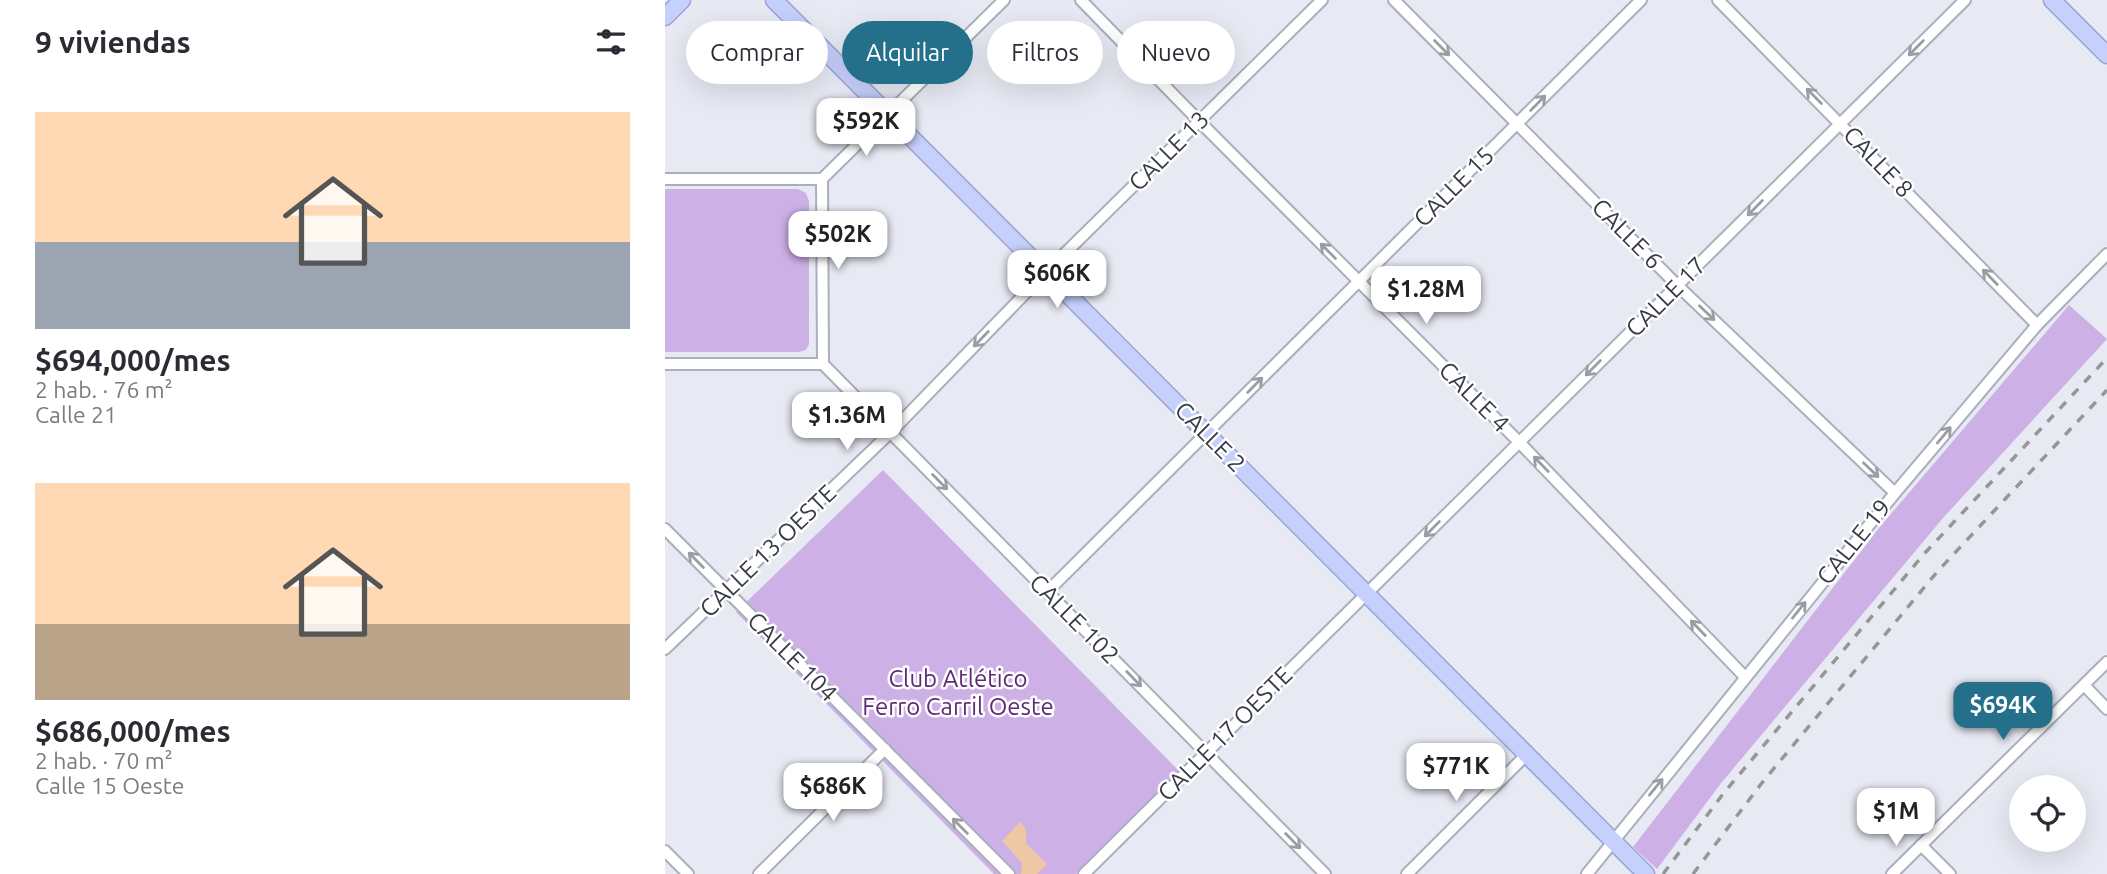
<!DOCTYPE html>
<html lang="es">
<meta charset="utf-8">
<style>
:root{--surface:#fff;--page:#f7f7f7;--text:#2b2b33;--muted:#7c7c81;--accent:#24708a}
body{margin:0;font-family:Ubuntu,sans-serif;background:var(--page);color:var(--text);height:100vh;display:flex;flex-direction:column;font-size:26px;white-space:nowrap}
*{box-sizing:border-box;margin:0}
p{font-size:23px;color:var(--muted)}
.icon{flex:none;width:38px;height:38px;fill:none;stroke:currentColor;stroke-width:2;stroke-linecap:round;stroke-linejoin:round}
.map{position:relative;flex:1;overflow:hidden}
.details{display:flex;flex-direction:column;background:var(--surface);width:665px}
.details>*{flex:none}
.hud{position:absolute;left:21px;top:21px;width:665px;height:63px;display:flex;gap:14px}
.controls{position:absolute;left:1344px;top:775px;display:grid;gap:14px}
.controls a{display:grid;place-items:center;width:77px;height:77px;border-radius:50%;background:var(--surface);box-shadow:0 7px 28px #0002;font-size:35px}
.price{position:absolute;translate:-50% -60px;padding:0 16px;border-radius:14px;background:#fff;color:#222;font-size:23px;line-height:46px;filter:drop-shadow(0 2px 4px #0008)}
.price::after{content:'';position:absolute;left:50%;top:42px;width:21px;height:16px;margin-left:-10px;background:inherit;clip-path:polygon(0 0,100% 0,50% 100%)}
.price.on{background:var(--accent);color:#fff}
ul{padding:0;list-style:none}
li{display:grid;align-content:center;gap:14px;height:371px;padding:0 35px}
li span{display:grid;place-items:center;height:217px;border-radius:0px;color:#555}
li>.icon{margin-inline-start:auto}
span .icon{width:126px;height:126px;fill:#fffc;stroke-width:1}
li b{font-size:30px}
h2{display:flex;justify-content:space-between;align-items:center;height:84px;padding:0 35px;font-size:30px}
.chip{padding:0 24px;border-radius:32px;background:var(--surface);box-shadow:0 7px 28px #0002;font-size:24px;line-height:63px}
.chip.on{background:var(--accent);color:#fff}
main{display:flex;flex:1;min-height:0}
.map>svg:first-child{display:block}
.green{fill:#ccb0e6}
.water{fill:#eec8a4}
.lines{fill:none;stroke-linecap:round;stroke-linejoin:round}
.street-casing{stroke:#a9afbe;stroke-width:14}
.secondary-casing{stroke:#9aa4d5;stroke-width:19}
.street{stroke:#fff;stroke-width:10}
.secondary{stroke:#c6d0fd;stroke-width:16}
.rail{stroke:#969696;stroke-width:3.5;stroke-dasharray:9 9;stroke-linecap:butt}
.oneway{stroke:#9a9da2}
.labels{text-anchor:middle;stroke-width:5;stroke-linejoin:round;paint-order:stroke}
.street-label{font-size:24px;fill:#363b46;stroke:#fff}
.park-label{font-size:24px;fill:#5f2a76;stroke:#fff}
</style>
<main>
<section class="details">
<h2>9 viviendas<svg class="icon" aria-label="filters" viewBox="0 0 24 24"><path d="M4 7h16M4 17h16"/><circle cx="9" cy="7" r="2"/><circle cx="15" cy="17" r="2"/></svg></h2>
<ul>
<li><span style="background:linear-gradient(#ffd9b3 60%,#9aa5b1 0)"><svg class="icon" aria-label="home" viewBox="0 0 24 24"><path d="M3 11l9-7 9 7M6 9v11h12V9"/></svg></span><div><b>$694,000/mes</b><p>2 hab. · 76 m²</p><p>Calle 21</p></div></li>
<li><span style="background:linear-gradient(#ffd9b3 65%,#b9a48a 0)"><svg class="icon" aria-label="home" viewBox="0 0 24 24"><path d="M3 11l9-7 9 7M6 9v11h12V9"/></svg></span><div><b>$686,000/mes</b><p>2 hab. · 70 m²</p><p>Calle 15 Oeste</p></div></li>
</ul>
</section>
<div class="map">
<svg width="1442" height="874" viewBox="0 0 1442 874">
<rect width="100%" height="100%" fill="#e7e9f3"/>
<g class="green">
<path d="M0,189H133L141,193L144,201V344L141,350L134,352H0Z"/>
<path d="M1404,305L1442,339L1278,518L1057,782L992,869L968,847L1214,528Z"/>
<path d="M218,470L516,773L411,874H329L71,612Z"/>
</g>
<path class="water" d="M355,822L361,830V843L382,864L372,874H356L357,863L337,841Z"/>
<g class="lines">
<g class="street-casing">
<g id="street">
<path d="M416,0L534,121L854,442L1080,677"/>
<path d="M729,0L1012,285L1230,493"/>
<path d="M1053,0L1372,325"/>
<path d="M0,179H157L339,0"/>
<path d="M157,179L158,364"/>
<path d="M0,364H158"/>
<path d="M158,364L660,874"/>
<path d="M0,529L344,874"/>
<path d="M383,591L976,0"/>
<path d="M0,649L226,432L381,272L657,0"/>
<path d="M1419,685L1442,709"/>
<path d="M1256,845L1285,874"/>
<path d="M0,851L23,874"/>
<path d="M94,874L220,749"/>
<path d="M419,874L1300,0"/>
<path d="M742,874L862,754"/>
<path d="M922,874L1230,493L1372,325L1442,254"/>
<path d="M1227,874L1442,662"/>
</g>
</g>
<g class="secondary-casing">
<g id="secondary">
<path d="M109,0L981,874"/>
<path d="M1387,0L1442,55"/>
<path d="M0,17L17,0"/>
</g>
</g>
<use href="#street" class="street"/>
<use href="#secondary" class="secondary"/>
<g class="rail">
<path d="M998,874L1058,794L1259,554L1442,358"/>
<path d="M1028,874L1096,784L1272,572L1442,390"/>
</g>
</g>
<defs><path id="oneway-shaft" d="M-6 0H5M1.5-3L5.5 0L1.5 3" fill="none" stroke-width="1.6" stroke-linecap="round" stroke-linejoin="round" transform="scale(1.75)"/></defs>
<g class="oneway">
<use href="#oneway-shaft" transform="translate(777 48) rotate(45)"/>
<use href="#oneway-shaft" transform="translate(1251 48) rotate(135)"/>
<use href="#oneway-shaft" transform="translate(1149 96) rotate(-135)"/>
<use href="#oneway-shaft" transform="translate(873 103) rotate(-45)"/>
<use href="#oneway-shaft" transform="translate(1090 208) rotate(135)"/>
<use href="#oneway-shaft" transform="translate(663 251) rotate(-135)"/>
<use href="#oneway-shaft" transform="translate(1325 277) rotate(-134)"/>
<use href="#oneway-shaft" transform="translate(1042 313) rotate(44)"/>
<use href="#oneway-shaft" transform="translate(316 339) rotate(134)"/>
<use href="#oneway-shaft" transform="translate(928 368) rotate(135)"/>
<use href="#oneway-shaft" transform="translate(590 385) rotate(-45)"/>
<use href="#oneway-shaft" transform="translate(1279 435) rotate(-50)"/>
<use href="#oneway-shaft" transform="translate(876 464) rotate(-134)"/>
<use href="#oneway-shaft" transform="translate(1206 470) rotate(44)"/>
<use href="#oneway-shaft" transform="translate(275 482) rotate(45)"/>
<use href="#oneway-shaft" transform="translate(767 529) rotate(135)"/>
<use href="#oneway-shaft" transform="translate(31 560) rotate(-135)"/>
<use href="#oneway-shaft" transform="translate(1134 610) rotate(-51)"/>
<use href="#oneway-shaft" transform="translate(1033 628) rotate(-134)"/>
<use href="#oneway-shaft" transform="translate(469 679) rotate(46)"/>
<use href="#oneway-shaft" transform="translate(991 787) rotate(-51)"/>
<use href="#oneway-shaft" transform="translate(295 826) rotate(-135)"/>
<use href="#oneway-shaft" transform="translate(628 841) rotate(45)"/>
</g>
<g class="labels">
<g class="street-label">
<text transform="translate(504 151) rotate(-45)" y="8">CALLE 13</text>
<text transform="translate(1213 162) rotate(46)" y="8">CALLE 8</text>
<text transform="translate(789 187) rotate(-45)" y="8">CALLE 15</text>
<text transform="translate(962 234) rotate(45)" y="8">CALLE 6</text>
<text transform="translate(1001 297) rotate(-45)" y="8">CALLE 17</text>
<text transform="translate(809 397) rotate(45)" y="8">CALLE 4</text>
<text transform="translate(545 437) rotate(45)" y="8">CALLE 2</text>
<text transform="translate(1189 542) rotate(-51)" y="8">CALLE 19</text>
<text transform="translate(103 551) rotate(-44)" y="8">CALLE 13 OESTE</text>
<text transform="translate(409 619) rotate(45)" y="8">CALLE 102</text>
<text transform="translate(127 657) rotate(45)" y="8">CALLE 104</text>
<text transform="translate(560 734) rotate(-45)" y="8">CALLE 17 OESTE</text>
</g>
<g class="park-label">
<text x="293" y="687">Club Atlético<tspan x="293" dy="28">Ferro Carril Oeste</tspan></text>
</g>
</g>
</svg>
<div class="controls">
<a><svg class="icon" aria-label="locate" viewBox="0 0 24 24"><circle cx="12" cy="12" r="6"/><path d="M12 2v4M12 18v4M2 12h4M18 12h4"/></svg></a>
</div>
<b class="price" style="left:201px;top:158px">$592K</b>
<b class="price" style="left:173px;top:271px">$502K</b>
<b class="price" style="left:392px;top:310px">$606K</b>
<b class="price" style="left:761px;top:326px">$1.28M</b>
<b class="price" style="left:182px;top:452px">$1.36M</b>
<b class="price on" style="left:1338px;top:742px">$694K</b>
<b class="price" style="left:791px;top:803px">$771K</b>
<b class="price" style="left:168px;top:823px">$686K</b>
<b class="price" style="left:1231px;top:848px">$1M</b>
<div class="hud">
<a class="chip">Comprar</a>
<a class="chip on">Alquilar</a>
<a class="chip">Filtros</a>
<a class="chip">Nuevo</a>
</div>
</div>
</main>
